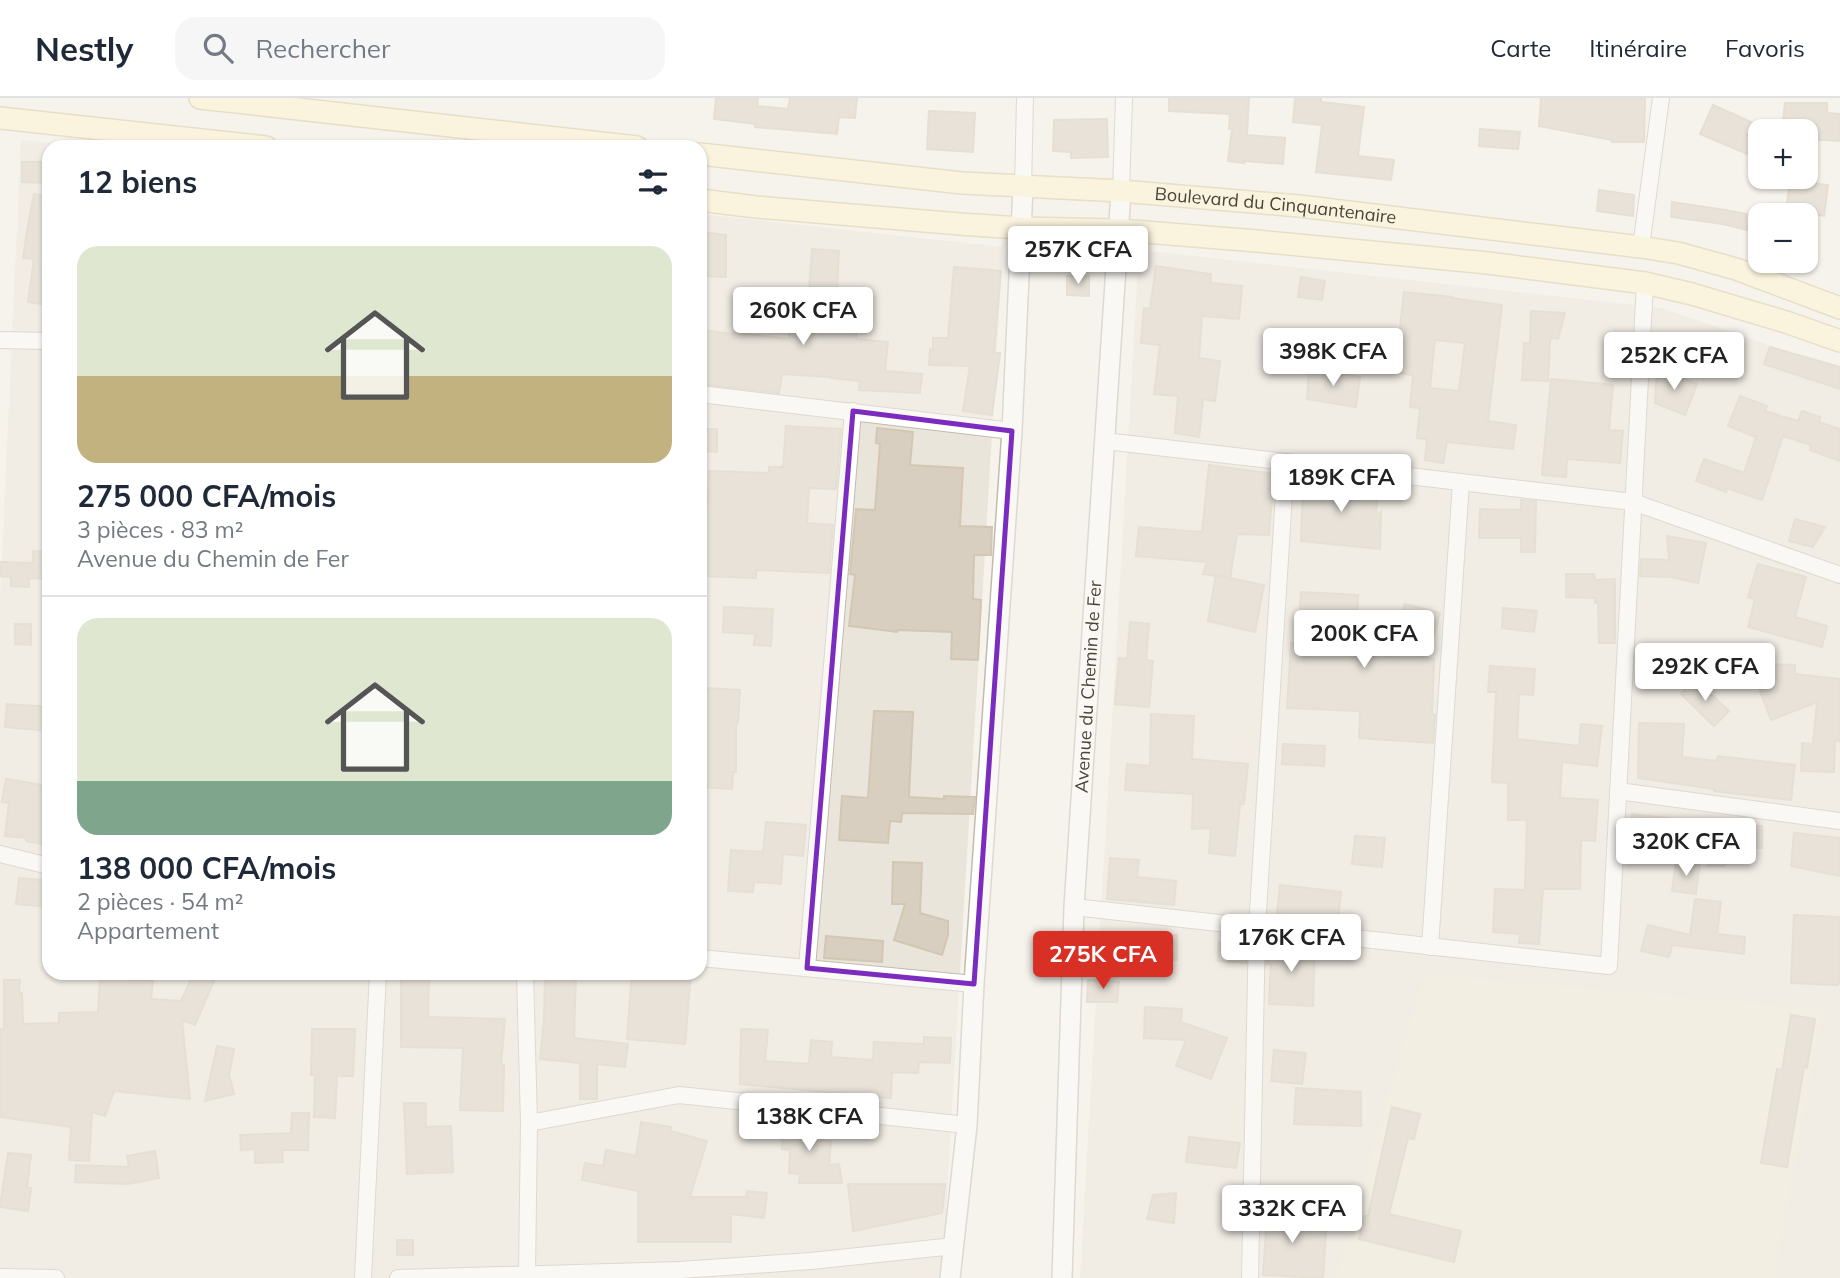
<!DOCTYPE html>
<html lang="fr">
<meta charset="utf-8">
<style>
:root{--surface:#fff;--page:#f6f6f7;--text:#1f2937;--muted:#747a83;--line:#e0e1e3;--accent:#d93025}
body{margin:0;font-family:Mulish,sans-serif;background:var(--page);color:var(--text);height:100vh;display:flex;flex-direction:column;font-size:26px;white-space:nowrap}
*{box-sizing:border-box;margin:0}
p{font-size:23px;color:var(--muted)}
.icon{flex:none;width:38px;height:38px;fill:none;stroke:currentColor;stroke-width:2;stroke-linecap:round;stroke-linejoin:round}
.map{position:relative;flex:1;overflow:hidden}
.details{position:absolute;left:42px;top:42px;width:665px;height:840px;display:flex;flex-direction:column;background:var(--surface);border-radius:21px;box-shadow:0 2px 5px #0004}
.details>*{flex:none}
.controls{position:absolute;left:1748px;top:21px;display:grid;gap:14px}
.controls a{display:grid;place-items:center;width:70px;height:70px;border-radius:14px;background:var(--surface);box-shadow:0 2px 5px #0004;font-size:35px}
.price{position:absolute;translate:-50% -60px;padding:0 16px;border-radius:7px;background:#fff;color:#222;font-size:23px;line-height:46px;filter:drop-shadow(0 2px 4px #0008)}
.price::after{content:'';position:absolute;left:50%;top:42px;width:21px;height:16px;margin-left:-10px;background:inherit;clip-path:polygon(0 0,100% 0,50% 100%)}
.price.selected{background:var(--accent);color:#fff}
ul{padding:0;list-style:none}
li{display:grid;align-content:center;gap:14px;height:371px;padding:0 35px}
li+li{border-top:2px solid var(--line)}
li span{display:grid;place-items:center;height:217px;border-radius:21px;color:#555}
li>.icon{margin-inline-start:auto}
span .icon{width:126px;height:126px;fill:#fffc;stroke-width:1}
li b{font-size:30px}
h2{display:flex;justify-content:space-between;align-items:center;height:84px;padding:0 35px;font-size:30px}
header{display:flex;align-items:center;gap:42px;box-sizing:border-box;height:98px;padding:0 35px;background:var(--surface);border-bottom:2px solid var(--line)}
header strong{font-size:33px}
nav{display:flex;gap:38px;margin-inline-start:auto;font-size:24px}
.search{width:490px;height:63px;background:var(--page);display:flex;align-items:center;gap:18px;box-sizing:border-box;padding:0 24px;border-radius:21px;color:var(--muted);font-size:26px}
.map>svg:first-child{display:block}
.residential{fill:#eae5da}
.education{fill:#efe8d6}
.building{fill:#d8cfc1;stroke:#d3c7b4;stroke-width:2;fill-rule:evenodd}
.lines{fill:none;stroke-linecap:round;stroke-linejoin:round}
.minor-casing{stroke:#c2bbae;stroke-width:18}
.tertiary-casing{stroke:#c2bbae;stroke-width:22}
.secondary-casing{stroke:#d6c79b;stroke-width:24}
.minor{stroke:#fff;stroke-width:16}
.tertiary{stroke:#fff;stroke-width:19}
.secondary{stroke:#fff3cd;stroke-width:21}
.marked{fill:none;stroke:#7b2cbf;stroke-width:5;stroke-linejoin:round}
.labels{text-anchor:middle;stroke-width:5;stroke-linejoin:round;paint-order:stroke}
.street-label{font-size:18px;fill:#4b4439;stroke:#fff}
</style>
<header>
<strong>Nestly</strong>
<div class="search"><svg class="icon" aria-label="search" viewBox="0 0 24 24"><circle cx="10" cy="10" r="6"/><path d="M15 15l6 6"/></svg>Rechercher</div>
<nav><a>Carte</a><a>Itinéraire</a><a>Favoris</a></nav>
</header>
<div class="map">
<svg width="1840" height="1180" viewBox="0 0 1840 1180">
<rect width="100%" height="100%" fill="#f6f3ec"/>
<g class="residential">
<path d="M21,42L85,49H49V875H700V116L1003,149L942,1180H0V503Z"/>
<path d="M1139,152L1662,210L1840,272V1180H1080Z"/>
</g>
<path class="education" d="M1424,876L1823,911L1774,1180H1335Z"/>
<g class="building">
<path d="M716,0H758L757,8L788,11L790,0H857L855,20L839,19L837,36L755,29V26L714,21Z"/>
<path d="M1169,0H1249L1247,37L1285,40L1283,66L1244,63V65L1228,63L1232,31H1229L1230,16L1169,13Z"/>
<path d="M1295,0H1321V4L1364,9L1358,58L1394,62L1391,82L1316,74L1322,27L1293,24Z"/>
<path d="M1541,0H1645L1644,44H1612V42L1539,28Z"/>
<path d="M1785,5H1827V15L1840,16V43L1807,41V33H1782Z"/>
<path d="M1713,7L1760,28L1747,56L1700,36Z"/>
<path d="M929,13L975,15L973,54L927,51Z"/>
<path d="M1107,21L1108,59L1071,60V54L1053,53L1054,22Z"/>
<path d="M1480,31L1520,34L1518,51L1479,48Z"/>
<path d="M22,64H47L46,85L22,84Z"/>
<path d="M1790,82L1828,87L1824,118L1786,113Z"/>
<path d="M1599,92L1634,97L1633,118L1597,113Z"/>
<path d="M34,96L49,99V207L28,204L34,161L23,160L28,127Z"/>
<path d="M1672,104L1725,112L1758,118L1751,133L1723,126L1671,119Z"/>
<path d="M700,134L726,137V179L700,178Z"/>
<path d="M812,151L839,153L835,229L857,231L856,241L888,244L885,273L922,276L920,295L859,292L860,283L831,280V279L782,276L779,295L700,286V232L732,236L733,234L789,241V227L802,228L803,207L808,208Z"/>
<path d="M1156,168L1211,176L1210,185L1242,188L1239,221L1202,218L1199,260L1220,263L1215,303L1203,301L1199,339L1175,335L1178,298L1154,296L1160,247L1141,245L1144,210L1150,211Z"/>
<path d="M954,169L1001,173L994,255H1000L992,317L963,313L970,268L929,267L930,251L933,252V240H948Z"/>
<path d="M1067,178H1089V198L1067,197Z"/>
<path d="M1301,179L1325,183L1322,202L1298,199Z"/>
<path d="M1404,194L1452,199V200L1502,207L1488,323L1516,327L1513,351L1447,344L1443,365L1425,362L1427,341L1417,340L1420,310L1410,309L1413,277L1389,274L1392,246L1398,247ZM1435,242L1465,245L1459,293L1430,290Z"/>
<path d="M1531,213L1565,215L1558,241L1551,240L1550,242L1548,283L1522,282L1524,245H1530Z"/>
<path d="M1770,249L1840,269V291L1764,266Z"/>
<path d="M1309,270L1360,279L1356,309L1307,301Z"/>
<path d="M1657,270L1697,286L1685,317L1655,305Z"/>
<path d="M1551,281L1613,287L1609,332L1623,333L1620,365L1567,361L1566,379L1542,377Z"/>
<path d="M1740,298L1767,308L1765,313L1798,323L1802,313L1820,319L1819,324L1840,331V363L1810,352L1811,347L1783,338L1762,402L1727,390L1726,394L1696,383L1704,361L1744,375L1756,339L1728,328Z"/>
<path d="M786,328L841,331L836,391L809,390L807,425L833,427L829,475L756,472V480L700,478L701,416H707L709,373L769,375V369H783Z"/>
<path d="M877,330L913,334L910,367L963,370L960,428L992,429L991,457H974L973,501L981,502L978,562L951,561L952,534L898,532L897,534L849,528L855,477L850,476L856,411L875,412L880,346L876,345Z"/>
<path d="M700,331H717V354L700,353Z"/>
<path d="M1209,367L1274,376L1269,437L1237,436L1230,480L1203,476L1207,464L1136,458L1139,429L1202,434Z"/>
<path d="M1303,382L1378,386L1376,417L1381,414L1380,451L1301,443Z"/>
<path d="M1521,402L1536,403L1535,454H1521V440H1479L1480,411L1521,412Z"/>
<path d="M1795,421L1825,429L1813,449L1789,443Z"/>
<path d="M1667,438L1706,445L1698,485L1671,479L1640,478L1641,461L1669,462Z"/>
<path d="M33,453L49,454V481L29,480V489L11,488V479L0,478V464L33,465Z"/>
<path d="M1758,466L1806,479L1795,519L1827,528L1822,549L1748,529L1755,501L1748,499Z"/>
<path d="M1566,476H1594L1595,482L1615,481V545H1599L1598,505H1595V500L1566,499Z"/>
<path d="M1216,477L1264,487L1255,534L1208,523Z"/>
<path d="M1301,494L1358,497L1356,557L1391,559L1405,506L1440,515L1427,560L1434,561L1432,617H1435L1433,645L1359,640L1360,613L1287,610L1291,545H1298Z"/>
<path d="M724,509L773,511L771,548L754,547L755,536L723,534Z"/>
<path d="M1503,510L1537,513L1534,534L1502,530Z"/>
<path d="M1130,524L1149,526L1146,562L1153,563L1149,609L1115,606L1119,560L1127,561Z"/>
<path d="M15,526H31V547L15,546Z"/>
<path d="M1643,549L1671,551L1669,579L1641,577Z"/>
<path d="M1754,566L1795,567V576L1840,581V643L1835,642L1834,674L1801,673L1802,645L1813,646L1817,604L1771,622L1758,588H1753Z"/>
<path d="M1490,568L1535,571L1533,597L1519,596L1517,641L1579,648L1581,626L1602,628L1597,668L1562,664L1560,700L1598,702L1595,743L1581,742L1580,791H1543L1539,846L1519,845L1520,836L1493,834L1495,791L1525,792L1527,722H1508V685L1492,684L1496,594H1488Z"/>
<path d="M1693,584H1698L1729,613L1714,628L1681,596Z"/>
<path d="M704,590L740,592L738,624L736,627V674H733L732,691L700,689Z"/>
<path d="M7,606L49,609V633L5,629Z"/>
<path d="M874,613L913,614L909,699L944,701V698L975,699L973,716L902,715L901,724L890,723L888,745L839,742L842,698L868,700Z"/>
<path d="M1151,616L1194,618L1192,661L1248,666L1244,706H1240L1235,758L1209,755L1211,730L1192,731L1193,696L1125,692L1127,666L1150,668Z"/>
<path d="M1639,625L1684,626L1682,659L1717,663L1718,658L1795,667L1791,702L1714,693V691L1638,680Z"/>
<path d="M1283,646L1325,648L1324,668L1282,666Z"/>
<path d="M6,681L49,688V747L26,743V740L5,738L9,705L2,704Z"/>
<path d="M1632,716L1675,721L1672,753L1629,748Z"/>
<path d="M766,724L806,727L803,758L783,756L781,786L754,784L753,794L728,793L731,752L763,754Z"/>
<path d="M1746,728H1762V750H1745Z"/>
<path d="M1794,735L1840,740V778L1791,768Z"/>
<path d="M1355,738L1385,740L1382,769L1352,766Z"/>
<path d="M1710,743L1725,744L1724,768H1708Z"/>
<path d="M1110,760L1139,762L1137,779L1176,783L1174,807L1107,801Z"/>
<path d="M1676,763L1700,766L1696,796L1672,793Z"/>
<path d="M893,764L922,765L920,815L948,823V837L942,857L894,842L905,806H892Z"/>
<path d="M19,780L49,783V809L16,806Z"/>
<path d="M1280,787L1341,794L1338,823L1277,816Z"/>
<path d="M1695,801L1721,804L1717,836L1745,839L1744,856L1672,847L1669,859L1641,853L1648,827L1690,837Z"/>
<path d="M1794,817L1840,819V879L1838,887L1791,885Z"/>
<path d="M1177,837V862L1139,863V838Z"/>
<path d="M826,838L883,843L882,864L824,860Z"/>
<path d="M1219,844L1246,846V865L1218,863Z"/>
<path d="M1272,846L1315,848L1313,908L1269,906L1271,866H1267V847Z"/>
<path d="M401,875H429L428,919L505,921L501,967H504L503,1013L460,1012L463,950L401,949Z"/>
<path d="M545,875H576L574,940L628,946L625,969L597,966V1001H580V965L540,961L544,922Z"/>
<path d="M632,875H691L685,946L627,941Z"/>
<path d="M193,877L216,878L195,927L182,922L190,1001L114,993L105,1018L92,1014L89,1063L69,1062L71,1029L0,1019V931H4V882H20L19,895H22L23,926L59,925V915L98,914L100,880L153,883L151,901L181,903Z"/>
<path d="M1088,882L1119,884L1117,904H1087Z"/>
<path d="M1145,909L1182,911L1181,924L1227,940L1211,981L1176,968L1186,942L1144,940Z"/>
<path d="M1791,917L1815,921L1807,970L1804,969L1787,1069L1761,1065L1777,971L1782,972Z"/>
<path d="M312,931H355L353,978H337L335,1020L314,1019L315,977H311Z"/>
<path d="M741,931L768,932L765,963L809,966L811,942L832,944L831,959L873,962L874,944L924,946V939L951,940L950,965L919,964L918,975L892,974L891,1000L859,999V997L740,986Z"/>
<path d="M217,948L234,951L229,977L234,996L205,1003Z"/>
<path d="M1274,952L1306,955L1302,986L1271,983Z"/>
<path d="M1296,990L1361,994V1028L1294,1026Z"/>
<path d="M404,1005H426V1029L451,1028L453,1074L407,1076Z"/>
<path d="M1392,1009L1420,1016L1414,1041L1408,1040L1389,1116L1461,1133L1454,1164L1359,1141L1364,1118H1368Z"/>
<path d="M292,1015H309L308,1052H282L283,1064L255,1065V1051L241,1052L240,1037L291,1035Z"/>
<path d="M783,1023L822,1025L821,1042L831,1043L829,1067L839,1066L842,1085H799L800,1076L789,1075L790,1052L782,1051Z"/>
<path d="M641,1024L671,1029L670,1033L707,1043L690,1099H746L747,1093L767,1095L764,1120L731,1116V1144H638V1093L582,1082L585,1065L603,1068L606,1052L636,1058Z"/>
<path d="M1189,1039L1240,1045L1236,1070L1186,1064Z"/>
<path d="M155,1053L159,1080L127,1086L75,1084L76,1067L129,1069L127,1058Z"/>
<path d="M8,1055L31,1057L27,1090H31L28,1113L0,1109Z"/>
<path d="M848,1086H945L942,1115L853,1133Z"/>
<path d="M1176,1095L1174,1125L1147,1121L1153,1097Z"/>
<path d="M1268,1105L1303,1108L1301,1133L1326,1134L1323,1180L1263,1177Z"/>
<rect x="397" y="1142" width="16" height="15"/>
</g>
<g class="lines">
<g class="minor-casing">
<g id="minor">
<path d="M1023,89L1025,0"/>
<path d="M1121,93L1124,0"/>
<path d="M1641,149L1661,0"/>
<path d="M0,242L49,243"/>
<path d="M700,296L1012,333"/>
<path d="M1105,343L1633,404L1840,477"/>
<path d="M1618,693L1840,723"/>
<path d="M0,756L49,768"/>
<path d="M1074,809L1609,868L1645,185"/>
<path d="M1430,849L1461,384"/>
<path d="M700,860L974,886"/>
<path d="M807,870L853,313"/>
<path d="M525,875L529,1025L527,1176"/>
<path d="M529,1025L679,997L967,1027"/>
<path d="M0,1179L56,1180"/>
<path d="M363,1180L378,875"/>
<path d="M398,1180L680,1172L811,1163L954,1148"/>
<path d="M1250,1180L1257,830L1286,364"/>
</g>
</g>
<g class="tertiary-casing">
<g id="tertiary">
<path d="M950,1180L967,1027L974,886L1012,333L1023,89"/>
<path id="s1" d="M1062,1180L1074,809L1121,93"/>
</g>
</g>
<g class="secondary-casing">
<g id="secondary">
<path d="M200,0L637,49"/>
<path d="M0,20L266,49"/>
<path id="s2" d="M700,56L962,85L1121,93L1299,108L1641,149L1678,155L1736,171L1840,210"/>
<path d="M700,102L756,109L960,126L1020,130L1120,132L1257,143L1488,165L1645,185L1692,196L1786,224L1840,243"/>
</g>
</g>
<use href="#minor" class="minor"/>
<use href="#tertiary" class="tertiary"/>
<use href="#secondary" class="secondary"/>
</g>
<path d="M0 0H1840V1180H0ZM853,313L1012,333L974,886L807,870Z" fill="#f6f3ec" fill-opacity=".55" fill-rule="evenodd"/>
<path class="marked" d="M853,313L1012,333L974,886L807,870Z"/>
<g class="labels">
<g class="street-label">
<text dy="6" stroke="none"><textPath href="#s2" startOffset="578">Boulevard du Cinquantenaire</textPath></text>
<text dy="6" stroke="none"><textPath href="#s1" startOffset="592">Avenue du Chemin de Fer</textPath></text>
</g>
</g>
</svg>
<div class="controls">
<a>+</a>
<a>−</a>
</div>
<b class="price" style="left:1078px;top:188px">257K CFA</b>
<b class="price" style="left:803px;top:249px">260K CFA</b>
<b class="price" style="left:1333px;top:290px">398K CFA</b>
<b class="price" style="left:1674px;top:294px">252K CFA</b>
<b class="price" style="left:1341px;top:416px">189K CFA</b>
<b class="price" style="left:1364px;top:572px">200K CFA</b>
<b class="price" style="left:1705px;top:605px">292K CFA</b>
<b class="price" style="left:1686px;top:780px">320K CFA</b>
<b class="price" style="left:1291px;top:876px">176K CFA</b>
<b class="price selected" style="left:1103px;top:893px">275K CFA</b>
<b class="price" style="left:809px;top:1055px">138K CFA</b>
<b class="price" style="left:1292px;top:1147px">332K CFA</b>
<section class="details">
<h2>12 biens<svg class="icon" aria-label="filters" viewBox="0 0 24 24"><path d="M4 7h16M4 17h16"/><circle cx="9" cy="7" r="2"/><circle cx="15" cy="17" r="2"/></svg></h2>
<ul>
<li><span style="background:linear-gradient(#dfe7d0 60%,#c2b280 0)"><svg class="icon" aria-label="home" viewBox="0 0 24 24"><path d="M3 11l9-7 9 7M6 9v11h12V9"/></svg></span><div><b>275 000 CFA/mois</b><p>3 pièces · 83 m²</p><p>Avenue du Chemin de Fer</p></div></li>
<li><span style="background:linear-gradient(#dfe7d0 75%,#7fa58c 0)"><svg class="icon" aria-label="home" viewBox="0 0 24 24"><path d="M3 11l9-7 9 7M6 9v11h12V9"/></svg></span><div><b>138 000 CFA/mois</b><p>2 pièces · 54 m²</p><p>Appartement</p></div></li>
</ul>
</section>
</div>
